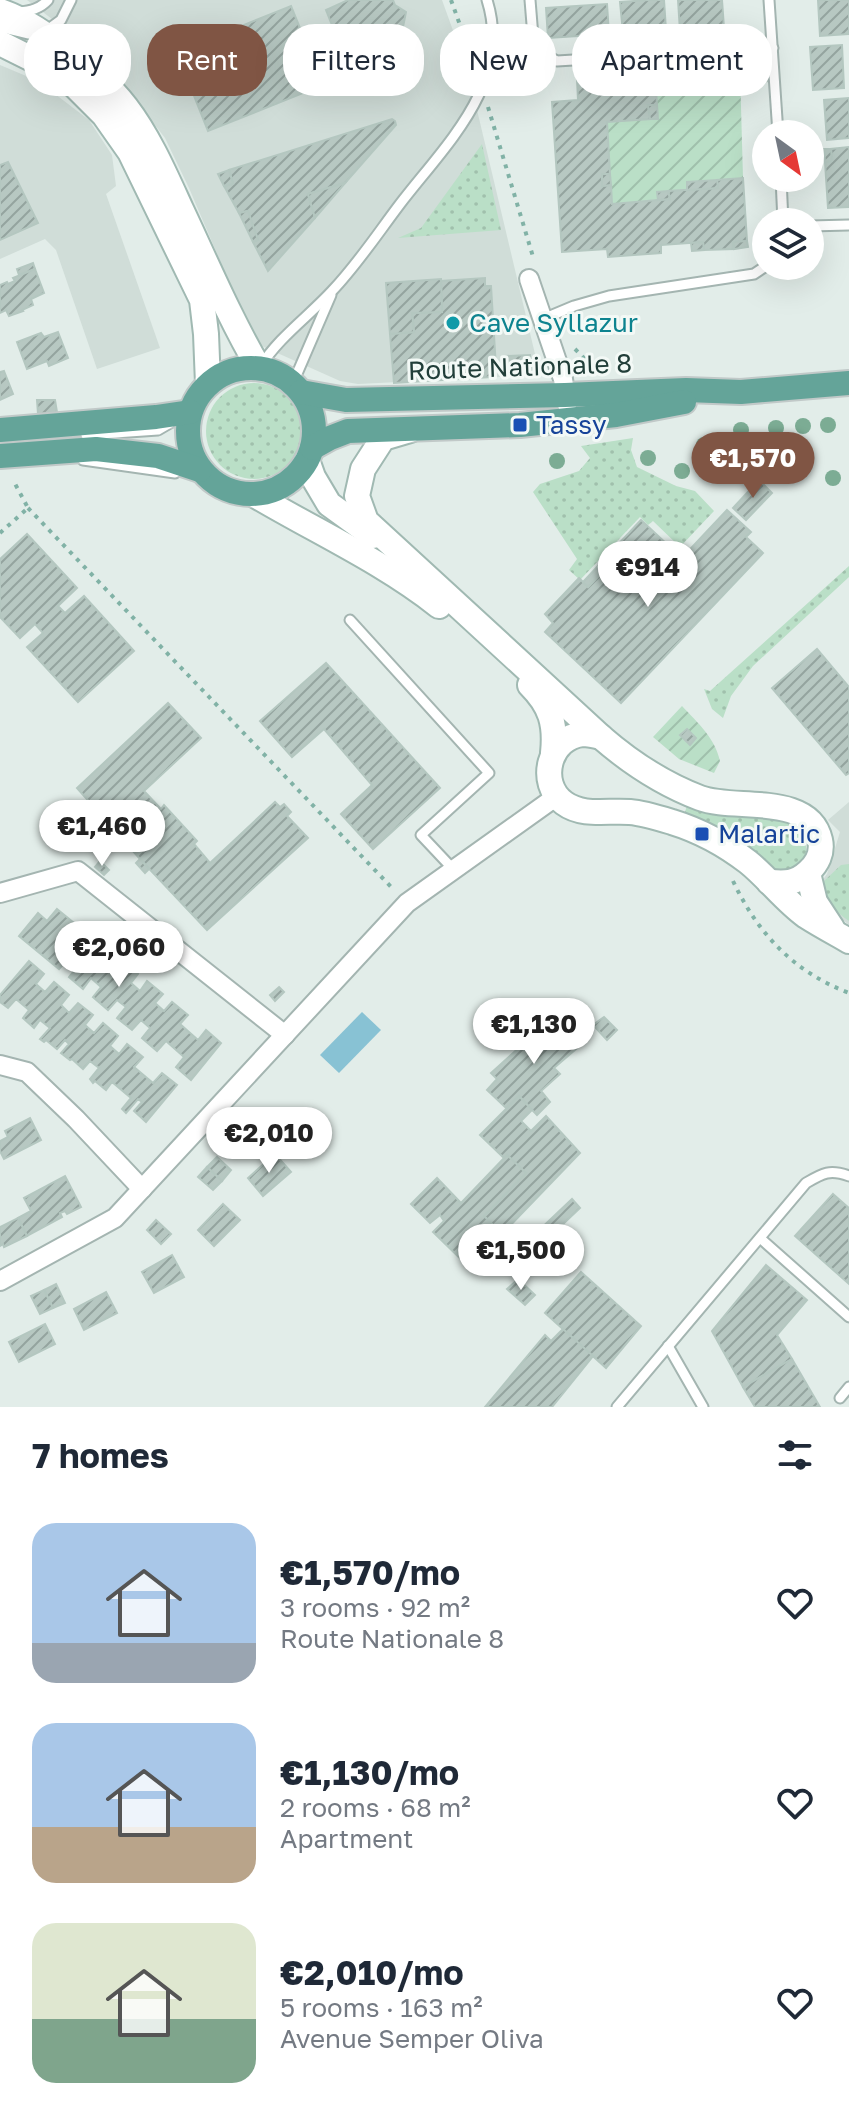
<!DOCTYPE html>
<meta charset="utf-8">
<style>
:root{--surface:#fff;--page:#f6f6f7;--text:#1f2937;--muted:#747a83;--accent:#805544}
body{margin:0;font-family:"Golos Text",sans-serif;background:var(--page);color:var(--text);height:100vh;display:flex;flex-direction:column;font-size:30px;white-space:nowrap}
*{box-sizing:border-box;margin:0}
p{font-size:26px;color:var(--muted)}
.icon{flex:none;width:44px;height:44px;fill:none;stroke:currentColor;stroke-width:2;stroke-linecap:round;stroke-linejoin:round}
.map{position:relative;height:1407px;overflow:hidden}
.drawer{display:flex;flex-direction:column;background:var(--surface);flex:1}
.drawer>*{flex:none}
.guide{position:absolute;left:24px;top:24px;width:802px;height:72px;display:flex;gap:16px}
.needle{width:52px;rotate:147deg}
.buttons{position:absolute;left:752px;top:120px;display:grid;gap:16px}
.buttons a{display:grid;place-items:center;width:72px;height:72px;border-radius:50%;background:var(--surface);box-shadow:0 8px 32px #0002;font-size:40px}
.price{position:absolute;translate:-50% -68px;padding:0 18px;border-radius:28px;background:#fff;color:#222;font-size:26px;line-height:52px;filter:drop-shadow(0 2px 4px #0008)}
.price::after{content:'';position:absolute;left:50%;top:48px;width:24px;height:18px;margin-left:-12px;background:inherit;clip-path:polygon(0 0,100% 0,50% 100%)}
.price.on{background:var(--accent);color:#fff}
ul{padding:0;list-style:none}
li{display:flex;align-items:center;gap:24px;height:200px;padding:0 32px}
li span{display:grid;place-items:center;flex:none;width:224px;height:160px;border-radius:24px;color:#555}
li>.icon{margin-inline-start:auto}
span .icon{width:96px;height:96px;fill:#fffc;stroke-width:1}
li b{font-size:34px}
h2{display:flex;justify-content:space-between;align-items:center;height:96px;padding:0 32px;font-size:34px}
.tag{padding:0 28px;border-radius:32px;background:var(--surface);box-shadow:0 8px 32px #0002;font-size:28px;line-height:72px}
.tag.on{background:var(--accent);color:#fff}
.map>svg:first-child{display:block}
.built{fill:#d0ddd8}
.grass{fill:url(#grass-dots)}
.garden{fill:url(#garden-furrows)}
.water{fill:#88c2d4}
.building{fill:url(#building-hatch);stroke:#b4c7c0;stroke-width:2}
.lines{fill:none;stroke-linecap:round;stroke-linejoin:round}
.lane-casing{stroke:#a4b5b1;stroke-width:13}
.street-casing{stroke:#a4b5b1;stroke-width:22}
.secondary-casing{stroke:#a0b9b2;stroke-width:28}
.primary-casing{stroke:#c1c9c8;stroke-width:28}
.path{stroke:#81b2a6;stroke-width:4;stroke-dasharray:4 6;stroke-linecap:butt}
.lane{stroke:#fff;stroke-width:9}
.street{stroke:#fff;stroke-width:18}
.secondary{stroke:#fff;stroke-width:24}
.primary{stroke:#64a499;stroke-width:24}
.tree{fill:#7cac94}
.culture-dot{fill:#0f9aa8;stroke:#f3f9f6;stroke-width:3}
.transit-dot{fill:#1a4fb4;stroke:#f3f9f6;stroke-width:3}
.labels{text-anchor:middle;stroke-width:6;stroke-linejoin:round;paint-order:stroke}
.culture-label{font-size:26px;fill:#0d838f;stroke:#f3f9f6;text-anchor:start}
.street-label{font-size:26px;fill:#213e39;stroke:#f3f9f6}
.transit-label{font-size:26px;fill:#164399;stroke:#f3f9f6;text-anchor:start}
</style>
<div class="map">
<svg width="849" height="1407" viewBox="0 0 849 1407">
<defs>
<pattern id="grass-dots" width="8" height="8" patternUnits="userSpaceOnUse" patternTransform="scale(2)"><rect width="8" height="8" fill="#badfc7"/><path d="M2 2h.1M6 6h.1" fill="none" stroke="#a0c0ac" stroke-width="1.8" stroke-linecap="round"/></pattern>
<pattern id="garden-furrows" width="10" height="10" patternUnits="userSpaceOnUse" patternTransform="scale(2)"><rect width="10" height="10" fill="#badfc7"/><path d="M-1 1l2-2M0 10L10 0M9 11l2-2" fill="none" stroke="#a0c0ac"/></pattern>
<pattern id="building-hatch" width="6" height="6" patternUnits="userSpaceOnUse" patternTransform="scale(2)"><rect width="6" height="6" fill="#b7c8c2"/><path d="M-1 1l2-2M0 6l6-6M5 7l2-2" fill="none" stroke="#94a49f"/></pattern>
</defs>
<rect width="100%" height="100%" fill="#e2ede9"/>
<g class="built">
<path d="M27,0H442L468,72L540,375L358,384L340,381L255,343L189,188L165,138L102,57Z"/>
<path d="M0,65L38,81L89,120L112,155L116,186L106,194L160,348L97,369L56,250L45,239L0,259Z"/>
<path d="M849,802V925L836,914L822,894V881L827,874L840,832L828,820Z"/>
</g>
<g class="grass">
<path d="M482,144L501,230L398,238L421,228Z"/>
<circle cx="254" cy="431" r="48"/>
<path d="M633,438L631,450L637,467L676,486L695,491L714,511L680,547L653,521L648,525L640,517L580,580L569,570L577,559L533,492L540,484L579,471L590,458L581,446Z"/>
<path d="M849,566V577L753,666L731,696L723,718L712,709L704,689L710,691Z"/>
<path d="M688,802L792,820L806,834V852L804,860L783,873L772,870L683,819Z"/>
<path d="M849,864V921C834,911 825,900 824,881L841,865Z"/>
</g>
<g class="garden">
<path d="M740,71L743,178L687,182V190L658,192V200L612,204L607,122L658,119L655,74Z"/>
<path d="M682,706C698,723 715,738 720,761L714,773L679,759L653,737Z"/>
</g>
<path class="water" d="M362,1012L381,1030L339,1073L320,1055Z"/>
<g class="building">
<path d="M348,0H393L395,5L406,12L403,27L410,45L393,52L387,38L362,48L375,81L357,88L326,10Z"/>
<path d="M649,0H664L666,30L623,33L620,2Z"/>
<path d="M678,0H722L724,28L680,31Z"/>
<path d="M818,0H849V34L820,36Z"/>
<path d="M607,4L609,34L548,38L546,8Z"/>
<path d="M291,6L323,85L208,131L179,58L182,50Z"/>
<path d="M842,45L844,88L813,90L810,47Z"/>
<path d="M655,74L657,105H648L650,119L607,122L610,174H602V186L611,185L612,204L670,199L668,191L718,188L717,180L743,178L747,241L733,242L734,249L704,250L703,242L661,245V253L608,257L607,249L562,252L552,102L578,100L577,79Z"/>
<path d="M769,74L770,81L757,82V75Z"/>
<path d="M849,98V138L827,140L824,100Z"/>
<path d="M648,105H657L658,119H650Z"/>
<path d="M392,119L395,121L396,125L345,183L308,194L315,218L268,271L253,242L258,240L248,211L239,213L224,186L233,184L229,170Z"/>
<path d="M849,147V207L828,208L825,162L832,161L831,149Z"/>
<path d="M824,149H831L832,161L825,162Z"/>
<path d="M8,162L38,223L0,240V165Z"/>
<path d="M229,170L233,184L224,186L218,174Z"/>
<path d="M602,174H610L611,185L602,186Z"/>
<path d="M717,180L718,188L687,190V182Z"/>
<path d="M345,183L315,218L308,194Z"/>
<path d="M668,191L670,199L658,200L657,192Z"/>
<path d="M248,211L258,240L253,242L239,213Z"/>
<path d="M747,241L748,247L734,249L733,242Z"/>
<path d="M703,242L704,250L692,251L691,243Z"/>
<path d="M33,263L35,269L19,275L17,269Z"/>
<path d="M35,269L44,293L31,299L33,305L22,310L23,311L9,316L6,310L0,313V285L7,282L8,284L15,281L13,278Z"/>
<path d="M485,278V286H491L496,368L491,369V377L394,383L390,334L414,332L412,313L442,312L441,281Z"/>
<path d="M441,279L442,312L412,313L414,332L390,334L386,283Z"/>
<path d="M58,332L68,358L49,366L47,361L27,369L17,342L41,333L44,337Z"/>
<path d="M530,355L531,375L507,376L506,356Z"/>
<path d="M4,371L13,394L0,400V372Z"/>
<path d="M37,400H55L57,412L38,414Z"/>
<path d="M759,480L772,493L746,520L733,508Z"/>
<path d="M727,510L751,532L746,537L763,553L621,703L545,632L553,623L545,614L579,578L588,587L613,561L648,594Z"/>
<path d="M641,520L669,546L635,582L613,561L588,587L583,582Z"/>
<path d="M27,534L77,588L58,606L65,613L84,596L134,651L78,702L27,647L43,633L35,624L20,638L0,617V559Z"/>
<path d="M817,649L849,687V773L846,775L772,688Z"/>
<path d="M326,663L440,788L373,849L341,814L372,785L324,729L292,757L260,721Z"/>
<path d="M168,703L201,738L144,791L161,809L164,805L197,841L194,844L210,863L275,802L280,807L284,804L291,812L287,816L308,838L207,930L140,859L77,788Z"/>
<path d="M687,729L696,738L690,745L680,735Z"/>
<path d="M140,859L149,869L145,873L136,863Z"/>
<path d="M100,861L109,870L104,875L95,867Z"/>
<path d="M57,909L84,931L77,939L90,949L98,940L113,953L106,962L115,970L123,961L138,974L131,983L140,991L147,981L163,994L155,1003L164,1011L172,1002L188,1015L180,1024L198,1040L206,1030L221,1043L191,1080L176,1067L184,1057L166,1041L157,1051L142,1038L150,1028L141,1020L132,1030L117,1018L126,1007L117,1000L108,1010L93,997L101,987L91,978L83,989L69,977L77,967L68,959L59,969L19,936L38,913L47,921Z"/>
<path d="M29,961L44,974L36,984L45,992L54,982L69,995L61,1005L69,1013L78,1003L93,1015L85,1025L94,1033L103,1023L118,1036L110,1046L119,1054L127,1044L143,1057L134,1067L153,1083L162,1073L177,1085L146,1122L134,1111L142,1102L138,1099L126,1113L122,1109L131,1098L112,1082L106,1090L95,1081L93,1083L90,1079L99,1068L90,1061L83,1069L72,1059L70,1060L61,1053L69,1044L65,1040L57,1049L46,1040L44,1042L40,1039L50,1028L40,1020L34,1028L23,1018L29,1010L16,999L8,1008L0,1002V995Z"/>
<path d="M279,987L284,992L275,1001L270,995Z"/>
<path d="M555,1015L582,1044L554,1068L560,1074L541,1091L550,1102L537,1115L519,1096L506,1108L487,1090L497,1079L491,1073Z"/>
<path d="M604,1017L617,1030L607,1040L593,1025Z"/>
<path d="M519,1096L532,1110L521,1121L531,1131L546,1116L580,1153L502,1234L484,1216L526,1173L507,1155L504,1158L480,1135Z"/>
<path d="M30,1118L41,1140L4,1159L0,1151V1141L8,1137L5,1131Z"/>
<path d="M275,1154L291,1172L263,1196L248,1178Z"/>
<path d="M507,1155L526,1173L484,1216L502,1234L470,1268L433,1232L444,1221L440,1215L430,1223L411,1204L437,1178L461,1203Z"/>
<path d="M217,1157L231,1170L222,1181L207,1167Z"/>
<path d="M207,1167L222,1181L213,1190L198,1177Z"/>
<path d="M65,1176L81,1207L67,1214L65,1211L60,1213L62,1217L27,1236L18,1218L31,1211L24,1198Z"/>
<path d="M833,1194L849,1208V1284L795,1236Z"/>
<path d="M572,1199L580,1208L543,1243L535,1234Z"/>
<path d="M223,1204L240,1220L214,1246L198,1230Z"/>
<path d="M18,1218L27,1236L4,1247L3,1244L0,1246V1227Z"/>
<path d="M156,1220L171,1234L161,1244L147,1230Z"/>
<path d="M538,1237L542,1242L535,1250L538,1254L520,1270L511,1260L527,1244L530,1245Z"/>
<path d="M172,1255L184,1277L154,1293L142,1272Z"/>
<path d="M766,1265L807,1300L777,1335L792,1359L743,1387L712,1331Z"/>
<path d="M581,1272L641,1326L606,1368L545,1313Z"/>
<path d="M518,1279L535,1295L525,1305L507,1289Z"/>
<path d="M56,1284L65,1303L53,1308L44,1290Z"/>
<path d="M44,1290L53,1308L40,1314L31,1296Z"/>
<path d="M106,1292L117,1313L84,1330L74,1309Z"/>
<path d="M45,1324L55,1344L19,1362L9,1342Z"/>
<path d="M563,1329L593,1356L552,1407H485L545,1335L551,1341Z"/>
<path d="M792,1359L820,1407H755L743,1387Z"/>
</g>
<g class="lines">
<g class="lane-casing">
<g id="lane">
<path d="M530,0L534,49L557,61L773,48"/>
<path d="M769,0L778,134"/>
<path d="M19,12C30,11 40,9 48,0"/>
<path d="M0,27L28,34"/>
<path d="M46,31L61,20L71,0"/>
<path d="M781,178L783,222"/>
<path d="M810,226L849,225"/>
<path d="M543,319L574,306L609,296L754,274L766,266"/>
<path d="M260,367C279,337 308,317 332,291C357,265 378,233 400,204C446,144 513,83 487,0"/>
<path d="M293,383L331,295"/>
<path d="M86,435L158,430L170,423"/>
<path d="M83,460L175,473"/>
<path d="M350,620L489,773L421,835L453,869"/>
<path d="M760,1238L849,1317"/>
<path d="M668,1346L703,1407"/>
<path d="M840,1398L849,1387"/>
<path d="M617,1407L806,1183C823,1173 830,1169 849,1176"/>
</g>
</g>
<g class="street-casing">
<g id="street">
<path d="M529,279L563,379L567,405"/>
<path d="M0,893L78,871L285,1035"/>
<path d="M0,1065L27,1072L76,1119L142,1189"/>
<path d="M0,1281L115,1218L407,903L557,796"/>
</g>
</g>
<g class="secondary-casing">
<g id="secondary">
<path d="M0,11C26,20 47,35 68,52C88,68 110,86 126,107C149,137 165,174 181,209C206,262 229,317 259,368"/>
<path d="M0,43L48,67L74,85L104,115L130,152L202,300L206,334L208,384"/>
<path d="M410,430L383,438L363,469L357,496L366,521L601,737C631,763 663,784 700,798C734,811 809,792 820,840C823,853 817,864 808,872C795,884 785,883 769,882"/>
<path d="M307,460L313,477L329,504L373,536"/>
<path d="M253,494C315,531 382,561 439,606"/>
<path d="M530,685C551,706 556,724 553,753"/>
<path d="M601,737C596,736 589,734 583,734C549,737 537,783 564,803C583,817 608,810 630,812C643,813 659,818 672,822C698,830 726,845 748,862C768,878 785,901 806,916C820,925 835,933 849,941"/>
<path d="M808,873L815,902L832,928"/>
</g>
</g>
<g class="primary-casing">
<g id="primary">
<circle cx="251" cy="431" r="63"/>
<path d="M301,392L346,400L565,395L686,390L741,392L849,383"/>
<path d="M0,430L156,417L190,412"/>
<path d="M312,448L330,438L348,431L520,425L616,415L684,402"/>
<path d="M0,456L96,449L158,456L200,470"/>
</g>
</g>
<g class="path">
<path d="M451,0L473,61"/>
<path d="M488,107L534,260"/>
<path d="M575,349L588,362L591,371"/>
<path d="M28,508L394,890"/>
<path d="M0,533L28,508L13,480"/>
<path d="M733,881C758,934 794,972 849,993"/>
</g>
<use href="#lane" class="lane"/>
<use href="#street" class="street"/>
<use href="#secondary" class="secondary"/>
<use href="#primary" class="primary"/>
</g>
<g class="tree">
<circle cx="828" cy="425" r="8"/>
<circle cx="803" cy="426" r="8"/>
<circle cx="776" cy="428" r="8"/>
<circle cx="741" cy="430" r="8"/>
<circle cx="704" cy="445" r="8"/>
<circle cx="648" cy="458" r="8"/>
<circle cx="557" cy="461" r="8"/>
<circle cx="799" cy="466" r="8"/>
<circle cx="682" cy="471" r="8"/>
<circle cx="755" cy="474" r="8"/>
<circle cx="833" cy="478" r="8"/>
</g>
<circle class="culture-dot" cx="453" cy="323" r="8"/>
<g class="transit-dot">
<rect x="512" y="417" width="16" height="16" rx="4"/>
<rect x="694" y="826" width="16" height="16" rx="4"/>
</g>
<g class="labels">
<g class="culture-label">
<text x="469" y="332">Cave Syllazur</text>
</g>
<g class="street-label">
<text transform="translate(520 367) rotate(-2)" y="9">Route Nationale 8</text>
</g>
<g class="transit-label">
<text x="536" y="434">Tassy</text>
<text x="718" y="843">Malartic</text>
</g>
</g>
</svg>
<div class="buttons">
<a><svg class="needle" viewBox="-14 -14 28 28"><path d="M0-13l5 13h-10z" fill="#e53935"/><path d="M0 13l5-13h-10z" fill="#747a83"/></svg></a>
<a><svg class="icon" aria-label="layers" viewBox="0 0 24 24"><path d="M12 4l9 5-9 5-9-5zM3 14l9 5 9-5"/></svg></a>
</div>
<b class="price on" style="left:753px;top:500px">€1,570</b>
<b class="price" style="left:648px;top:609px">€914</b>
<b class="price" style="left:102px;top:868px">€1,460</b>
<b class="price" style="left:119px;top:989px">€2,060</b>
<b class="price" style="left:534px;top:1066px">€1,130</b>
<b class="price" style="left:269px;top:1175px">€2,010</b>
<b class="price" style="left:521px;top:1292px">€1,500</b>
<div class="guide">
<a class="tag">Buy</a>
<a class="tag on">Rent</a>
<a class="tag">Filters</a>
<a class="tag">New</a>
<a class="tag">Apartment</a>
</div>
</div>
<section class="drawer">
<h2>7 homes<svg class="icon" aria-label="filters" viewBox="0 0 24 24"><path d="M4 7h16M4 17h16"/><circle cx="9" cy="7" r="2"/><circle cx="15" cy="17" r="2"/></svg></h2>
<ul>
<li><span style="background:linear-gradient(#a9c7e8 75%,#9aa5b1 0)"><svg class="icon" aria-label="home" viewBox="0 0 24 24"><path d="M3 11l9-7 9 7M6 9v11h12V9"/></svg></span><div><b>€1,570/mo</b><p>3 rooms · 92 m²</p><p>Route Nationale 8</p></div><svg class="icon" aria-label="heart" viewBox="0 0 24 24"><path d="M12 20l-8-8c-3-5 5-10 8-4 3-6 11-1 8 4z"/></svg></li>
<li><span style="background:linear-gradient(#a9c7e8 65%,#b9a48a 0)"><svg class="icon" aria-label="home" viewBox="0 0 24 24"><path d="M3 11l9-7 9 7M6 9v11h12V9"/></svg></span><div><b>€1,130/mo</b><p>2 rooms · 68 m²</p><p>Apartment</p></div><svg class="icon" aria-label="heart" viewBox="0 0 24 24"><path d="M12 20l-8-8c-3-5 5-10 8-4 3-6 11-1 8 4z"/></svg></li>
<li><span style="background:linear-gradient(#dfe7d0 60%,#7fa58c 0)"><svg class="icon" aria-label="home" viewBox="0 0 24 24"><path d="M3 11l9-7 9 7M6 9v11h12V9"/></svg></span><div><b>€2,010/mo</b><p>5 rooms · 163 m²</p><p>Avenue Semper Oliva</p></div><svg class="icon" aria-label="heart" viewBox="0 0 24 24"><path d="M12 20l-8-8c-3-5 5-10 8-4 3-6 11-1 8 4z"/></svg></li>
</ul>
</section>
